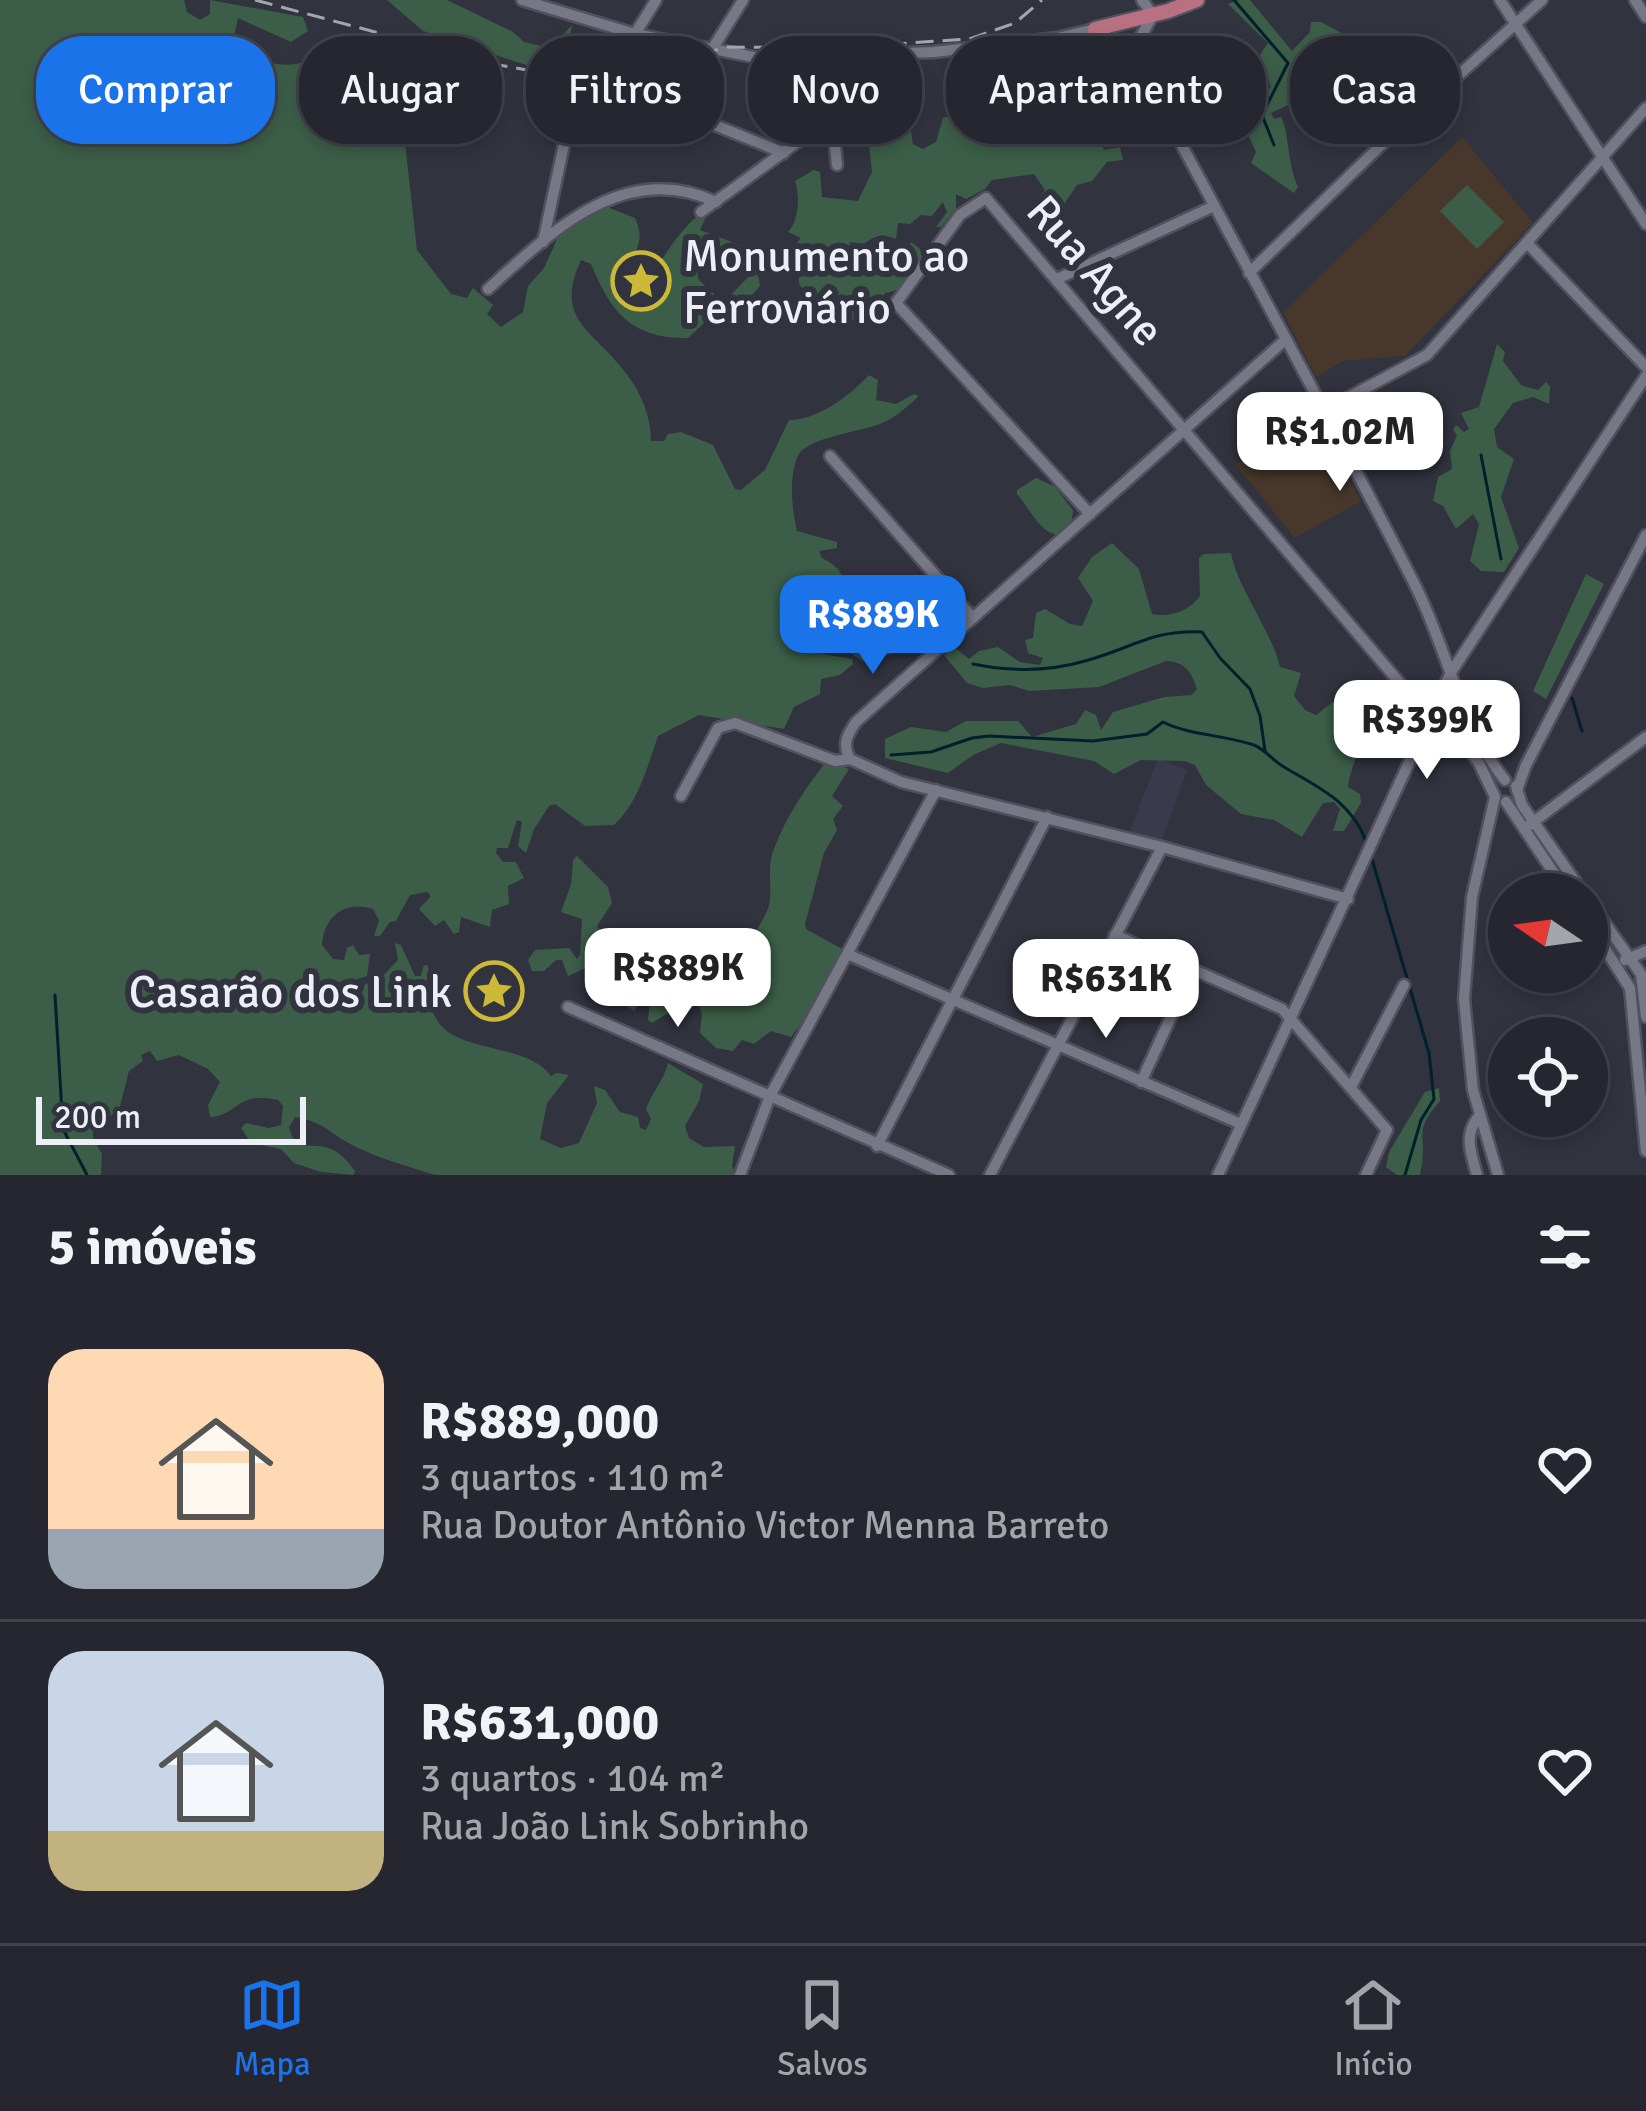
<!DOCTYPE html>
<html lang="pt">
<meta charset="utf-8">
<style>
:root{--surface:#25262f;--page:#31323b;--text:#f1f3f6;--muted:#a3a5aa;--line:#42434b;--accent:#1a73e8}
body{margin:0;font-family:Signika,sans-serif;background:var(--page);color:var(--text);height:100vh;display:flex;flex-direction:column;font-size:45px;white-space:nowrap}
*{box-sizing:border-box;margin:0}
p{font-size:39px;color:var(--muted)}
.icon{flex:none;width:66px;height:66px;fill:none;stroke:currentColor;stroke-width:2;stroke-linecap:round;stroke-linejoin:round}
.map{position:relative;height:1175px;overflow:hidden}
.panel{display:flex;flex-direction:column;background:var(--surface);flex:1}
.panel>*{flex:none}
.banner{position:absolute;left:36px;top:36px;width:1575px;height:108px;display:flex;gap:24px}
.needle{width:78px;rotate:283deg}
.tools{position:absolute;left:1488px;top:873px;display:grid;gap:24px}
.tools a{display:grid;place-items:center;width:120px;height:120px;border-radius:50%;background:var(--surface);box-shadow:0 6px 18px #0003,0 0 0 3px var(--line);font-size:60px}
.scale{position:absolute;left:36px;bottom:30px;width:270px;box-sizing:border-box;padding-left:12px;border:6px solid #edeff7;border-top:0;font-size:33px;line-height:42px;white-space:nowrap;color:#edeff7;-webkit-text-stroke:9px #31333f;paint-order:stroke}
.price{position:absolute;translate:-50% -102px;padding:0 27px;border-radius:24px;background:#fff;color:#222;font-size:39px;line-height:78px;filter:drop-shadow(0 3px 6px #0008)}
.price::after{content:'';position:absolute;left:50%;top:72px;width:36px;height:27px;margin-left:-18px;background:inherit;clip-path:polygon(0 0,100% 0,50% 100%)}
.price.on{background:var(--accent);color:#fff}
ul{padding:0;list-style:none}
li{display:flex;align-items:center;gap:36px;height:300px;padding:0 48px}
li+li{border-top:3px solid var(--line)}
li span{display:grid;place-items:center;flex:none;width:336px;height:240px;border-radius:36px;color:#555}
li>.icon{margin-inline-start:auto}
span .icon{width:144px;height:144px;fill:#fffc;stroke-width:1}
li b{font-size:51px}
h2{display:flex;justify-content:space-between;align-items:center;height:144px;padding:0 48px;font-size:51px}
.chip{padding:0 42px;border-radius:48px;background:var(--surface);box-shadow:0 6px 18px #0003,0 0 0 3px var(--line);font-size:42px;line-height:108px}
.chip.on{background:var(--accent);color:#fff}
.menu{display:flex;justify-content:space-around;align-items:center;height:168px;border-top:3px solid var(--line);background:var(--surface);font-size:33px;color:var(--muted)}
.menu a{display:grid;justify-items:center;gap:6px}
.menu .on{color:var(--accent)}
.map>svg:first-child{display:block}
.built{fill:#393b4d}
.education{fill:#47382b}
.green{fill:#3c5e48}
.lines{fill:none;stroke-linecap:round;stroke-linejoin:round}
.stream{stroke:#00202c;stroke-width:3}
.minor-casing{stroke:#50515c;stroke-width:15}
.major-casing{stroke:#50515c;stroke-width:18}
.minor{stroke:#767886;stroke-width:10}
.major{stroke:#b97181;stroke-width:14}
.rail{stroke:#a3a5af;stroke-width:3;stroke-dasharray:18 9;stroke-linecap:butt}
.labels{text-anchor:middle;stroke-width:12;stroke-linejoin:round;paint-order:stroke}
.poi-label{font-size:45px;fill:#edeff7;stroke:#31333f;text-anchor:start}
.street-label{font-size:45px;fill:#edeff7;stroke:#31333f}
</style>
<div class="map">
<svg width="1646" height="1175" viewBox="0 0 1646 1175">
<rect width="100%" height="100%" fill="#31333f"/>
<path class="built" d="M1158,759L1187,770L1162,840L1130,831Z"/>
<g class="education">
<path d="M1462,137L1533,223L1405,356L1343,361L1316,377L1283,313Z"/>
<path d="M1317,421L1361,501L1295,538L1235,464Z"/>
</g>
<g class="green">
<path d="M0,0H184L187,12L200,20L210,14V0L303,17L308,31L291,42L238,18L232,46C262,64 301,77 325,46L330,55L355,67L373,81L404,134L417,250L451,294L467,298L473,288L493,305L487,314L501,327L523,312L528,286L544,268L558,237L592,206L607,207L635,218C646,242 636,255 618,273L621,296L633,298C659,271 674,230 706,210L708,212L700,230L748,248L754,258L748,267L736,266L721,256L711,240L705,239L696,253L698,279L717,297H729L751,274L758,275L760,286L744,304L717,311L688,338C631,339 611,312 591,264L581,260C553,320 593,330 625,372C641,392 651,416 651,441H664L668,434L681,432L713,445L735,489L741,490L765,470L789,420C818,420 849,396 869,375L878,380L876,400L896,404L914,394L919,396C907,407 895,418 880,424C861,431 809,438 799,454C788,473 792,511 797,531L837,542V548L819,551L822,558C853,574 843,588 840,619L852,630L866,618L867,603L873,598C892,605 906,625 917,641L915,647L864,662L833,642L820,621L816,624L815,636L823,654L852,659L853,664L840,675L821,679L820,694L794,707L784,729L699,715L658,736C647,767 639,802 614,825L585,826L555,804L549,806L534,829L526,853L518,846L522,822L517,820L508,848H497L496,853L503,862H516L524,878L508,886L509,904L492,910L490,927L461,917L459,932L454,934L444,920L435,926L419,909L431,896L427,892L410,895L396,921L390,922L380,936H374L379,920L373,909C345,900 324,916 322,945L333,959L344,960L347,948L353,945L359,955L370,954L367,976L357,979L354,989L381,978L398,960L395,943L401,945L415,976H421L424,965L428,966C430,980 430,1001 434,1014C449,1055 526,1041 551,1076L556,1073L569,1075L547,1103L540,1139L561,1148L579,1143L597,1103L594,1086L605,1090L620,1112L638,1117L640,1128L646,1130L651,1119L646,1109C652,1092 664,1080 668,1063L703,1084L699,1101L685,1126L689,1138L704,1147L735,1146L732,1166L737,1175H435C407,1166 380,1159 354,1146C330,1134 325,1122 295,1117L289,1127C295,1154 312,1141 331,1149C341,1153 349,1163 355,1171L354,1175L321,1172L294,1163L281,1149L251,1143L241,1128L246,1123L269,1128L281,1125L283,1106L278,1100C237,1090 239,1115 210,1117L208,1105L220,1082L208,1069L179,1055L157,1061L150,1051L141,1055L143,1061L129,1071L119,1110L93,1128V1139L102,1154L101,1175H0Z"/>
<path d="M387,0H447L513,32L524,42L551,48L572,25L567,51L622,60L635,44L638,54L633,65L573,69L544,62L529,66L423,31Z"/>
<path d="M1238,0H1250L1292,51L1310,32L1311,22H1321L1362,44L1359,58L1346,59L1345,63L1362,87L1363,100L1338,79L1336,67L1306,97L1292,98L1288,105L1271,113L1274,119L1281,117C1289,131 1287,163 1298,187L1294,193L1251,163L1256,152C1247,134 1239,110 1226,95C1219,86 1209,85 1202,76L1223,57L1239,79L1257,93L1271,88L1268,77L1230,44L1237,38L1258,58L1268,43L1228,4Z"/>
<path d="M1005,86L1023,103L1025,111L1060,109L1072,101L1081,106L1102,105L1114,134L1100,138L1104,150L1120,147L1123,160L1107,162L1092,181L1077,185L1059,212L1041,195L1045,190L1034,174L992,180L985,189L966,199L956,194V209L941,227H936L947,212L943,202L932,216L921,215L910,224L898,223L896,239C883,234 875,235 864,244L849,242L866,259L873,273L894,263H904L911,242L923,251C918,272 908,290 885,293L878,313L845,323L823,319L819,309L830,304V294L810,298L799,284V274L786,263L789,251L801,238L788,232C799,221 800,196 795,181L814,170L820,172L822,197L858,201L872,172L868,135L877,121L899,117L911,132L913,144L923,149L936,142L943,118L965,110L971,94L985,88Z"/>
<path d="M1467,185L1504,222L1477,249L1440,211Z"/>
<path d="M1497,344L1505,352L1503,361L1521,385L1538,390L1546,382L1550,386L1549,404L1533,397L1513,403L1494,429L1497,447L1514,459L1501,497L1519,548L1504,572L1481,571L1470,561L1479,524L1473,514L1456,529L1443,506L1433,501L1438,477L1452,469L1450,451L1457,435L1453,430L1456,425L1464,432L1469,429L1461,413L1479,407Z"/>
<path d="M1036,478L1054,486L1073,510L1072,520L1059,535C1040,534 1029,507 1017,494V490Z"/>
<path d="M1112,543L1139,569L1152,614C1170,618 1189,611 1200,596L1199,558L1204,554L1231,553C1236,585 1273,634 1280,667L1301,673L1294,696L1305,710L1316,715L1342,695H1357C1383,719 1350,757 1348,787L1360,794L1361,803L1344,831H1333L1340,809L1334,802L1323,803L1302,837L1274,820L1241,814L1206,785L1195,765L1184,761L1141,760L1114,774L1094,761L1001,743L973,755L948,773L885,758V739L911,727L946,732L966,721H1018L1032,737L1076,724L1085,710L1096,715L1101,730L1113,712L1164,697L1192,695L1197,689C1191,671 1185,662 1166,661L1099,687L1029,691L1010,685L983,688L967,683L944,655L954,647L969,659L979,651L998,647L1020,662L1040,665L1043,658L1028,653L1025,640L1033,638L1036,613L1045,609L1070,624L1082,626L1093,601L1078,578L1092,557Z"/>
<path d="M1586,574L1604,584L1546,699L1533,691Z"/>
<path d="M827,760L849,769L832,796L843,806L833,819L837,830L824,853L805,924L806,929L844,950L829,986L791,1037L771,1031L754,1044L742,1040L733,1051L716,1048L700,1033L702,1014L698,1003L681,1017L670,1012L652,1023L648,1020L650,1001L644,997L634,1011L614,997L613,985H608L598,998L600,980L588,967L568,976L562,960H556L544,971H532L528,960L535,950L569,948L577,959L580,954L582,919L561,912L571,884L573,860L577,856L608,887L612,903L597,926C627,966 608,958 656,958L668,966L672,977L687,985L697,979L707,985C725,974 764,926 769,905C773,886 766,868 774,849C786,816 806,788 827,760Z"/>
<path d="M1439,1088L1440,1101C1410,1135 1430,1134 1420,1175H1397L1386,1167L1389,1152L1425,1092Z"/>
</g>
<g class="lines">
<g class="stream">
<path d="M1234,0L1288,63L1262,115L1274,145"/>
<path d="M1481,455L1501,559"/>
<path d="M973,664C1012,672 1047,672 1085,661C1130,649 1153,629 1202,632L1220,658L1250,689L1260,716L1265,751"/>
<path d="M1572,698L1582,731"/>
<path d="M891,755L931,752L972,738L989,736L1093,741L1147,734L1163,722C1188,735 1224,735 1254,745C1266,750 1273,761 1284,767C1319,788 1351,801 1366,841"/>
<path d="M1371,856L1429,1053L1434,1099L1421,1120L1405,1175"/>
<path d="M55,995L63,1129L87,1175"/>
</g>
<g class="minor-casing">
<g id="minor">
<path d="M522,0L635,34L759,58L934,52L1057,38L1095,29L1132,52C1226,229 1323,404 1414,583C1447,647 1459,723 1505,780"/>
<path d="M1500,0L1646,224"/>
<path d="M1635,0L1646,17"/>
<path d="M635,34L656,0"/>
<path d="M711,51L743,0"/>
<path d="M1132,52L1153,15L1142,0"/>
<path d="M832,117L837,165"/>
<path d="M701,212L832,117L823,57"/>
<path d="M543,242L576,89L655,101L784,153"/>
<path d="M1527,243L1646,367"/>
<path d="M1249,273L1379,147L1542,0"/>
<path d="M1057,279L1214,206"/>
<path d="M488,289C551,232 624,159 716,202"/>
<path d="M1323,411L1427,355L1646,108"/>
<path d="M830,456L973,618"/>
<path d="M1090,514L896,303L960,215L986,198L1405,689L1445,719L1479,763L1495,797L1472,897L1464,999L1473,1090L1498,1175"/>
<path d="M850,759C842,744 847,735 856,722L1285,340"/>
<path d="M1516,786L1522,805L1584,894"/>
<path d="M1517,790L1526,765L1646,535"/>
<path d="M681,796L718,728L735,723L835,761L850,759L901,782L1162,847L1348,899"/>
<path d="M1506,802L1568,894"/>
<path d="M1524,829L1646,737"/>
<path d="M1587,898L1641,974L1646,1017"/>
<path d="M1587,921L1630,988L1646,1151"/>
<path d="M1115,935L1282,1009L1387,1130L1366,1175"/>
<path d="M847,954L1241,1124"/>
<path d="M1625,960L1646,951"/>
<path d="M568,1007L949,1175"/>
<path d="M1141,1082L1193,969"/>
<path d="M1351,1087L1404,985"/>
<path d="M877,1146L1047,817"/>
<path d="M740,1175L770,1096L936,790"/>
<path d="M990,1175L1162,847"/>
<path d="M1218,1175L1450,674L1646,376"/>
<path d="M1477,1175C1471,1153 1463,1135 1479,1116"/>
</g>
</g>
<g class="major-casing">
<path id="major" d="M1095,29L1168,11L1197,0"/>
</g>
<use href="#minor" class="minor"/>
<use href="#major" class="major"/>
<path class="rail" d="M255,0L499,65L578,79L632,76L726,47L834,48L969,39L1015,23L1042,0"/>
</g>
<defs>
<g id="sight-ring" transform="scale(3)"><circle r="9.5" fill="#31333f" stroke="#ccb938" stroke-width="1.5"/><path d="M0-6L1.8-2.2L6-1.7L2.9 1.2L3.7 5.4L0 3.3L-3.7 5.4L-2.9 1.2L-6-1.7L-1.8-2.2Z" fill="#ccb938"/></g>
</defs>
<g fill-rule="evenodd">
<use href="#sight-ring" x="641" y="281"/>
<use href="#sight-ring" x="494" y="991"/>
</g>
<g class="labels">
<g class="poi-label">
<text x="683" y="271">Monumento ao<tspan x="683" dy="52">Ferroviário</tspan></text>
<text x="452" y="1007" text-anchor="end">Casarão dos Link</text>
</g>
<g class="street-label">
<text transform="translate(1096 270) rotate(49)" y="16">Rua Agne</text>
</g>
</g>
</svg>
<div class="tools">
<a><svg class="needle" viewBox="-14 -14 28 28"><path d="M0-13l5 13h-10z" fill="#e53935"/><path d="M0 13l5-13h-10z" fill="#a3a5aa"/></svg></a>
<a><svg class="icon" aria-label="locate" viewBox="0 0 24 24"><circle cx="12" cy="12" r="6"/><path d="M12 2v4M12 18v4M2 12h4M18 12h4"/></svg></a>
</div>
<div class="scale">200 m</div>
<b class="price" style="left:1340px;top:494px">R$1.02M</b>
<b class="price on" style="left:873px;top:677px">R$889K</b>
<b class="price" style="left:1427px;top:782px">R$399K</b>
<b class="price" style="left:678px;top:1030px">R$889K</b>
<b class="price" style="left:1106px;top:1041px">R$631K</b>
<div class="banner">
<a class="chip on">Comprar</a>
<a class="chip">Alugar</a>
<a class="chip">Filtros</a>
<a class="chip">Novo</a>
<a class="chip">Apartamento</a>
<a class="chip">Casa</a>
</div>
</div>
<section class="panel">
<h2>5 imóveis<svg class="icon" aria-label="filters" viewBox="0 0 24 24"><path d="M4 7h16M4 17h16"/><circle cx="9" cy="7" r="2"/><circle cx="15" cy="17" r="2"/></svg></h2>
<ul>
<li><span style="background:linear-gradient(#ffd9b3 75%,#9aa5b1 0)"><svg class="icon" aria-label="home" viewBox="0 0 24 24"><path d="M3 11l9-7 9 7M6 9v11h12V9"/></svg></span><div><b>R$889,000</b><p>3 quartos · 110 m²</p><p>Rua Doutor Antônio Victor Menna Barreto</p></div><svg class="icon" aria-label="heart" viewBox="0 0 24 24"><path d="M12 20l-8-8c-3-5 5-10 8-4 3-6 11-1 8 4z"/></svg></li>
<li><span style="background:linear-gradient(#c9d6e8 75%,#c2b280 0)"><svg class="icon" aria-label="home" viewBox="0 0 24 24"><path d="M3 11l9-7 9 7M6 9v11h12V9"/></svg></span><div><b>R$631,000</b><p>3 quartos · 104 m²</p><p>Rua João Link Sobrinho</p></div><svg class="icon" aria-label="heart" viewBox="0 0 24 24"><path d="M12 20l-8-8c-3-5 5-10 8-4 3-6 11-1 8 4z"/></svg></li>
</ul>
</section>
<nav class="menu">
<a class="on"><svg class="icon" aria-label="map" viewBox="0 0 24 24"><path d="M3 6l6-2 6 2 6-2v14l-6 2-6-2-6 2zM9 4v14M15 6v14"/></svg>Mapa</a>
<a><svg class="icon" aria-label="saved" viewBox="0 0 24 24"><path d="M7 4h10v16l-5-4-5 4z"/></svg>Salvos</a>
<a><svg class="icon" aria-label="home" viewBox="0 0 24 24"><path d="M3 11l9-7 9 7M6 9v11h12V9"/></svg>Início</a>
</nav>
